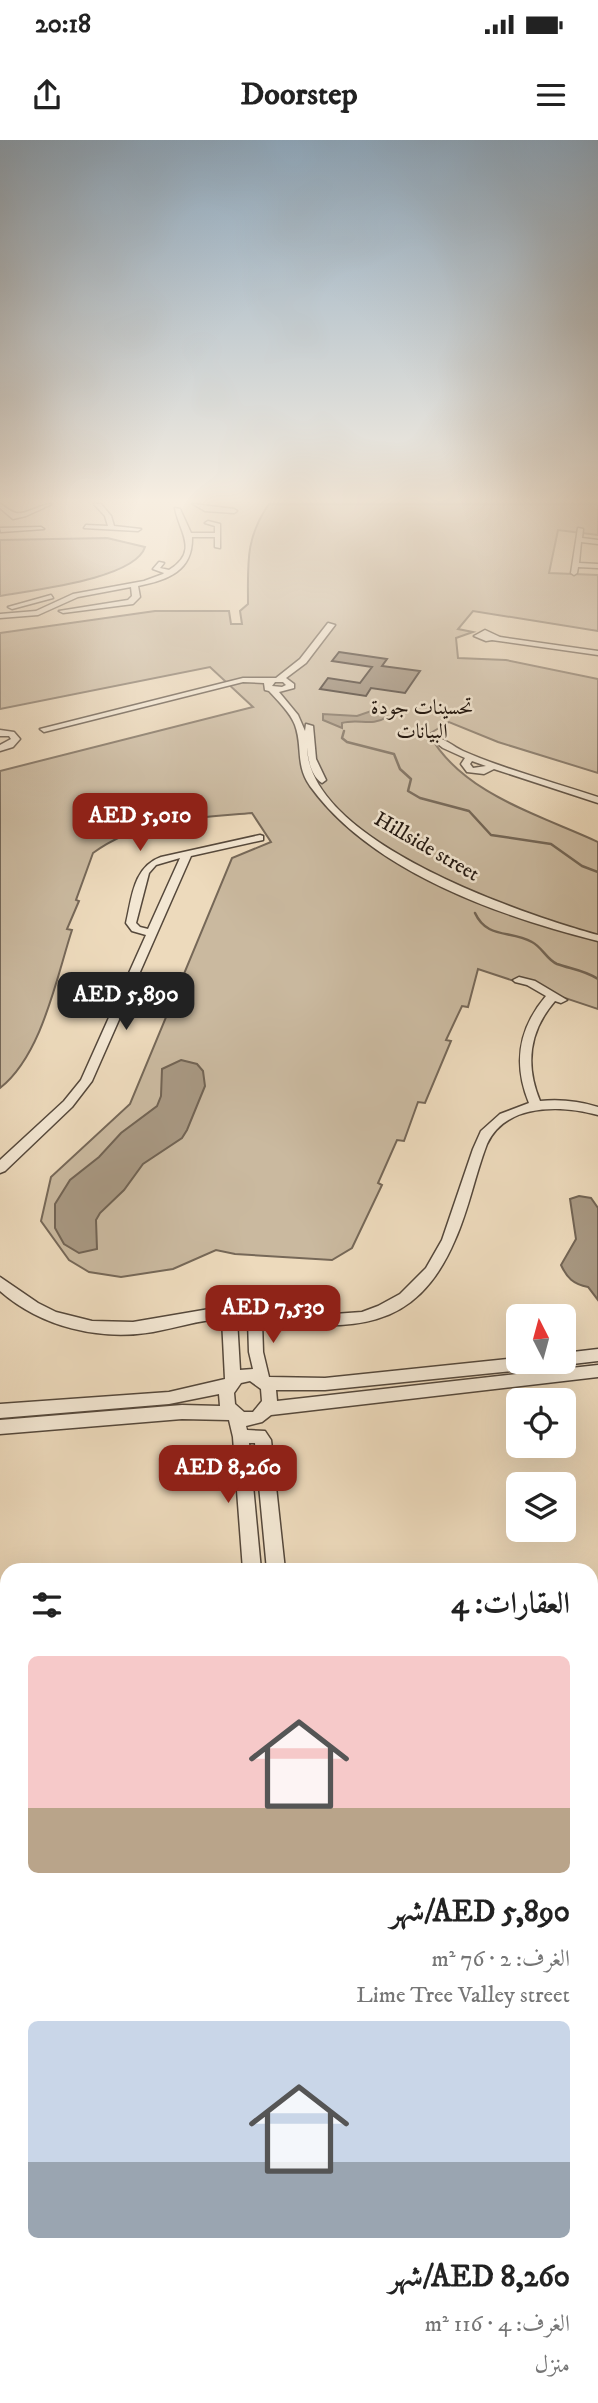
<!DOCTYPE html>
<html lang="ar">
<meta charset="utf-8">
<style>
:root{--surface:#fff;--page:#f2f2f2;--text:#222;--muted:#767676;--accent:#8f2418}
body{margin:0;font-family:"IM FELL DW Pica",Amiri,serif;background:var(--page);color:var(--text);direction:rtl;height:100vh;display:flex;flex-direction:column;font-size:26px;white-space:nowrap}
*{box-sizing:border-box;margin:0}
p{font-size:23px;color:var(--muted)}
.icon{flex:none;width:38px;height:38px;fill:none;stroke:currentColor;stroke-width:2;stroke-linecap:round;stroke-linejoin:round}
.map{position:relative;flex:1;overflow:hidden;direction:ltr}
.side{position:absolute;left:0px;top:1423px;width:598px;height:842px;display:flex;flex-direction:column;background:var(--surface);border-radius:21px 21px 0 0;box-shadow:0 7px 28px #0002;direction:rtl}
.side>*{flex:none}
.needle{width:46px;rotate:354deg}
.fabs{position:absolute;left:506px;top:1164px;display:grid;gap:14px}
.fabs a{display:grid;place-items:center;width:70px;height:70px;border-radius:10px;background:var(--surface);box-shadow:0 7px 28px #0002;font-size:35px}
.price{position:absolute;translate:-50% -60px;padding:0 16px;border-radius:14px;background:var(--accent);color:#fff;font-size:23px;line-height:46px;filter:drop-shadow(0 2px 4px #0008)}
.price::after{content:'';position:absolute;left:50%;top:42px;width:21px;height:16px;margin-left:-10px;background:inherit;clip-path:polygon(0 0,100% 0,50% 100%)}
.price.active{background:#222;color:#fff}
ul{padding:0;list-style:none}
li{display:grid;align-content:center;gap:14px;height:371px;padding:0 28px}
li span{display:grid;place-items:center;height:217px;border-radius:10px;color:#555}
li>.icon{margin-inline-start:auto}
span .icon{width:126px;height:126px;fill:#fffc;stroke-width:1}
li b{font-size:30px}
h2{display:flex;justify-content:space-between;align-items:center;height:84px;padding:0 28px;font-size:30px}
.status{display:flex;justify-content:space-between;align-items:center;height:49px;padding:0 35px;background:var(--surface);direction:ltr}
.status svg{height:19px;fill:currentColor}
header{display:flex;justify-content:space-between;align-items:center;height:91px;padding:0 28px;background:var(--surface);font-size:32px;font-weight:700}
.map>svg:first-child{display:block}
.green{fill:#cab99f;stroke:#766858;stroke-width:2}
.water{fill:#a89882;stroke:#726454;stroke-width:2}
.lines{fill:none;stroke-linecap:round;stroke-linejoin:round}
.stream{stroke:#726454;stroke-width:2.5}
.building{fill:#8c7c69;stroke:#221710;stroke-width:2}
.minor-casing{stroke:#55483b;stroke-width:3}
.highway-casing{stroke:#221710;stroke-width:3}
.minor{fill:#f3e7d3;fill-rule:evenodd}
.highway{fill:#eddabc;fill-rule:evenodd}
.labels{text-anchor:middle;stroke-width:5;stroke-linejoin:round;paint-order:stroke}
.far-neighbourhood-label{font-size:21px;fill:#221710;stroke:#f3e7d3}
.far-street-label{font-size:21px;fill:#221710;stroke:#f3e7d3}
</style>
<div class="status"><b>20:18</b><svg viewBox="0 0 49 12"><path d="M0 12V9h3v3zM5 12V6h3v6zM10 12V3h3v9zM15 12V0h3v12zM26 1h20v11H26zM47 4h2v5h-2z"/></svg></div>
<header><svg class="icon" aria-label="menu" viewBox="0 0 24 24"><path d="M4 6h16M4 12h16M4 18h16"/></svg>Doorstep<svg class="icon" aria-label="share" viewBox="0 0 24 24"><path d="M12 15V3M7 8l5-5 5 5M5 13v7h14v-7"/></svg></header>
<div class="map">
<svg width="598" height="2263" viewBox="0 0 598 2263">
<rect width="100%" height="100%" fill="#eddabc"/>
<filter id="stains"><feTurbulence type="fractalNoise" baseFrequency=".00286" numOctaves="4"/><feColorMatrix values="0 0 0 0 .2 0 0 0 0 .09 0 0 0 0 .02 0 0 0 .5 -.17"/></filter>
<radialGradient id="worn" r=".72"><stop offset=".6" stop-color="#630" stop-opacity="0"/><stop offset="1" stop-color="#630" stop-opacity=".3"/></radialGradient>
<g class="green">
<path d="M269,364H598V395L558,390L549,433L598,435V491L473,471L458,489L473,492L456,498L458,518L506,520L598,539V633L498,602L449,582L429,594C462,654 540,675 598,702V869L478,829L468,867L462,866L446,900L451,901L425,963L418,962L404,1001L397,1000L378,1043L382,1045L352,1108L332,1120L235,1114L216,1110L173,1129L121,1137L89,1132L69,1120L41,1081L51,1037L130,964L232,718L271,702L252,673C197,678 139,679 93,713L76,760L79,761L67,789L72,790C56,839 42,915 0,948V631L253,567L210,527L0,569V493L155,471H229L231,484H242L240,471L248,464C248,424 245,398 269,364Z"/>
<path d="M107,398L145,407C135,439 32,450 0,456V400Z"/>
</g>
<g class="water">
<path d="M377,569L385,571L387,577C372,587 358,578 342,583V588L323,580V574L357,576Z"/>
<path d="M181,920L197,924L203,931L205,946L187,990L182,998L143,1024L124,1050L100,1073L96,1080L97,1109L79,1113L64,1104L55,1088V1064L70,1040L99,1017L121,993L157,966L161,956L162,929Z"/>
<path d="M579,1056L591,1058L598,1068V1160L588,1147C573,1144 567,1138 561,1125L576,1099L570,1059Z"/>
</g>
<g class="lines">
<g class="stream">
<path d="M344,591L342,598L347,602L394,614L400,629L411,639L408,651L420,658L469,671L491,695L551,704L582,726L598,732"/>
<path d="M475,773C487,799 510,790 532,802C542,807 547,820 557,824C571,829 584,830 598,839"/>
</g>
</g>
<path class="building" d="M339,512L387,519L382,526L420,531L405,553L371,548L366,556L320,549L328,538L360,543L372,527L332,521Z"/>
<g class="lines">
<g class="minor-casing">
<g id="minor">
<path d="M0,364C5,366 10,372 16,373C27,375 40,364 52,364L26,376L13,379L0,368Z"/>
<path d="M94,364H101L111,376L114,386L141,389L138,391L84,388L86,385L108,386L105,376Z"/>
<path d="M193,364L234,369L237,371L234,373L205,371Z"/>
<path d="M175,368L180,369L191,393H215V386L205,383L208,381L220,384V408L215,407V397H192C193,431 168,440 138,446L140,457L133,464L63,473L59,471L128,460L132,456L131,447L78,457L38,475L0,478V474L36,471L73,454L144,441L163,434L164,433L153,429L159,422L164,423L160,428L169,430C200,411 179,392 175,368Z"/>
<path d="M0,388L41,387L44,389L1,392Z"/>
<path d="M578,388L583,389L582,398L598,400V404L581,402L579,423L598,424V428L578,427L577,433L574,435L571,433Z"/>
<path d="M51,455L53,458L12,469L8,467Z"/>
<path d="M328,483L335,485L306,523L286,538L294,544V548L279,552L298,575L305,591L306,584L313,586L316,619L326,640L322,643C311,636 308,619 307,607C309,702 522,774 598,795V801C499,776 372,732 310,646C295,624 303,607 295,585C290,572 278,561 269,551L265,550L264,543L243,542L44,592L40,589L243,538H276L300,519ZM275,542H283L286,545L282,547L272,546Z"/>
<path d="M485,490L500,497L598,511V515L492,500L486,501L474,496Z"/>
<path d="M0,590L14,592L20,599L13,607L0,611V605L11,599L9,596H0Z"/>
<path d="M434,597C443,597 454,607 463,611C506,630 553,642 598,657V663L494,629L484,634L467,632L461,624L465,618L443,608L434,601ZM472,621L486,626L473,628L470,624Z"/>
<path d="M260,695L263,696V700L191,716L92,941L72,967L5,1031L0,1033V1020L64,961L81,940L146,795L132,791L126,783C132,758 133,727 161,717ZM180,718L148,789L140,787L136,783L149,733L156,725Z"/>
<path d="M519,837L535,841L567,860L561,863L555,861C529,891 525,925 540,961C560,959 579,961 598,967V975C561,965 506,963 487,1004C475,1035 469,1069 455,1100C415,1194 350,1190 262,1181L263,1212L269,1237L325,1238L518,1218V1222H548L546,1226L541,1228L325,1250H276L277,1261L598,1225V1237L271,1275L262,1282L246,1286L247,1290L265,1291L271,1300L285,1430H267L255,1303H249L261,1430H243L233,1297L229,1280L182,1279L0,1294V1280L182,1265L220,1266L219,1254L169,1264L0,1278V1264L169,1252L225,1239L222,1179C198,1180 176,1188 153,1192C99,1201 41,1187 0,1151V1137L38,1163L56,1172L92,1181L133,1182L221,1167L320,1175L362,1172L378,1166L400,1154L426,1128L442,1100L473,1009L481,991L500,974L529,963C513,924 518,889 546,856L527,845L515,842L513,840ZM237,1179L248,1180L249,1212L253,1229L240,1230ZM250,1241L261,1249L262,1261L253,1272H244L235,1264L234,1253L241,1243Z"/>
<path d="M598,1209V1221L564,1225L558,1222H564V1213Z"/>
</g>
</g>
<g class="highway-casing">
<g id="highway">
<path d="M598,2167V2204L592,2206V2170Z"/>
<path d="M487,2258H526L524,2263H484Z"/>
</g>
</g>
<use href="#minor" class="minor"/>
<use href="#highway" class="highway"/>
</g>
<linearGradient id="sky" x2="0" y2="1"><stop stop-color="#8ea9bf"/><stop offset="0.53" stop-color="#f7eee1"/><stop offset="1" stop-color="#f7eee1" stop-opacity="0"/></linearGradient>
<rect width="598" height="681" fill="url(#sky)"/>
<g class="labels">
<g class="far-neighbourhood-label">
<text x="422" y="574">تحسينات جودة<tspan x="422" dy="24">البيانات</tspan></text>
</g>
<g class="far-street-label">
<text transform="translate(427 706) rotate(30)" y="7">Hillside street</text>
</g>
</g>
<rect width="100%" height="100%" filter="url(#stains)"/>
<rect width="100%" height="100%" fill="url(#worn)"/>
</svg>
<div class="fabs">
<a><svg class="needle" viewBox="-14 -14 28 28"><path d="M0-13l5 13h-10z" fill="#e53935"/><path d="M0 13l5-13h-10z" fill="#767676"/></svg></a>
<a><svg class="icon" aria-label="locate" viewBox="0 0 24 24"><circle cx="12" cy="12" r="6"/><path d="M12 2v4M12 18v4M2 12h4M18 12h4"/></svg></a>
<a><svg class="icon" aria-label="layers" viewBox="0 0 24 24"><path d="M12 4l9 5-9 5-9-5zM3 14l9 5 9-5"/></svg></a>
</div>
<b class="price" style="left:140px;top:713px">AED 5,010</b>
<b class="price active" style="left:126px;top:892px">AED 5,890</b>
<b class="price" style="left:273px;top:1205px">AED 7,530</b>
<b class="price" style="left:228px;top:1365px">AED 8,260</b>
<section class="side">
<h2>العقارات: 4<svg class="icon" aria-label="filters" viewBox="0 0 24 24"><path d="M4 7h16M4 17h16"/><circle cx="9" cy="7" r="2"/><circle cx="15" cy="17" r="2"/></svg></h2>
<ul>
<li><span style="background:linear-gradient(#f6c9c9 70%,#b9a48a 0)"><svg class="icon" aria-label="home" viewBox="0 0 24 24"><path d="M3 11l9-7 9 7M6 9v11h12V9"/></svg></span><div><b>AED 5,890/شهر</b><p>الغرف: 2 · 76 m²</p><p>Lime Tree Valley street</p></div></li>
<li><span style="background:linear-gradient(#c9d6e8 65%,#9aa5b1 0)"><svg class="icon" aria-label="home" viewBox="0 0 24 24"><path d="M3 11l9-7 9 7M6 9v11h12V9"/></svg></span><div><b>AED 8,260/شهر</b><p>الغرف: 4 · 116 m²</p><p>منزل</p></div></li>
</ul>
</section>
</div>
